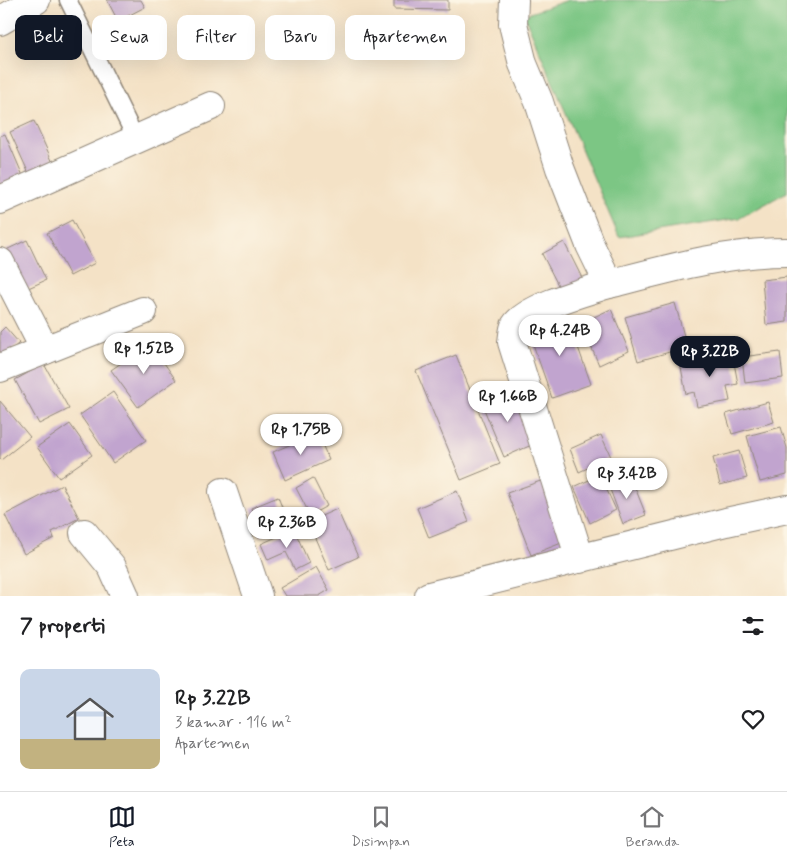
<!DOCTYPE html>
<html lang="id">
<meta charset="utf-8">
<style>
:root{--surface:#fff;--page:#f2f2f2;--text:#202124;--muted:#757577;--line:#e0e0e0;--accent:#111827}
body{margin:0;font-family:Mynerve,sans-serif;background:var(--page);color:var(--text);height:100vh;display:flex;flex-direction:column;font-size:19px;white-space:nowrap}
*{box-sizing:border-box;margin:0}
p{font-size:16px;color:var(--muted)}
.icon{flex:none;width:28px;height:28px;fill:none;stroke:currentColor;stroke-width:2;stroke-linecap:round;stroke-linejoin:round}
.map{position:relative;height:596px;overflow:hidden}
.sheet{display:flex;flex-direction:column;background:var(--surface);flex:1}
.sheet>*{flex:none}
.banner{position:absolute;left:15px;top:15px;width:500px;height:45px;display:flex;gap:10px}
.price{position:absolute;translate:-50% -42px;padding:0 11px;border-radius:18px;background:#fff;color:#222;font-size:16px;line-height:32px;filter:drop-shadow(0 1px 2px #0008)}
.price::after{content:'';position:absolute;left:50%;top:30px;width:15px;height:11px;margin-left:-8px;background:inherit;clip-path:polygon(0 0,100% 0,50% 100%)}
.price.current{background:var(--accent);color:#fff}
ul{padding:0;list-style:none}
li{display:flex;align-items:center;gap:15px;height:125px;padding:0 20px}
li+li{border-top:1px solid var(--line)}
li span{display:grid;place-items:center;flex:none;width:140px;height:100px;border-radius:10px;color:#555}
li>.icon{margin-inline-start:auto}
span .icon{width:60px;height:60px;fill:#fffc;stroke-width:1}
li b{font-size:21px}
h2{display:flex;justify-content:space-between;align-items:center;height:60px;padding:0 20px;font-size:21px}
.pill{padding:0 18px;border-radius:10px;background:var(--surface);box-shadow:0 5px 20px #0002;font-size:18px;line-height:45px}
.pill.current{background:var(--accent);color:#fff}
.tab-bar{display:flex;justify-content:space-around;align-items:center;height:70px;border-top:1px solid var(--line);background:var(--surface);font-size:14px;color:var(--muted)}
.tab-bar a{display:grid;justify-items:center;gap:2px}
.tab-bar .current{color:var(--accent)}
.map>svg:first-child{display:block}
.green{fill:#7bc684;stroke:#537858}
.building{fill:#c1a4cf}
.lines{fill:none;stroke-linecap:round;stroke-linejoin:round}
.lane-casing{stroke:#908678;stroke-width:19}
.street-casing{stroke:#908678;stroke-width:30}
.lane{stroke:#fff;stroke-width:16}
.street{stroke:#fff;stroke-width:28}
</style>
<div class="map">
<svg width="787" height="596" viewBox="0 0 787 596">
<rect width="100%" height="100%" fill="#fcf5e5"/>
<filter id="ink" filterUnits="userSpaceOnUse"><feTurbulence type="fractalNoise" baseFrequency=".02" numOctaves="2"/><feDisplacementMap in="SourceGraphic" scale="10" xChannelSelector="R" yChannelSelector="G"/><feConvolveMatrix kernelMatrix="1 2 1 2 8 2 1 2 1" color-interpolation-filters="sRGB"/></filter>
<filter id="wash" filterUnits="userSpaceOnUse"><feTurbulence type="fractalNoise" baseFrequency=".0096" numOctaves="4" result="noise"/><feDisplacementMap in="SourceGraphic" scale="20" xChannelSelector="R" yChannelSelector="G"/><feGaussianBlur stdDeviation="1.12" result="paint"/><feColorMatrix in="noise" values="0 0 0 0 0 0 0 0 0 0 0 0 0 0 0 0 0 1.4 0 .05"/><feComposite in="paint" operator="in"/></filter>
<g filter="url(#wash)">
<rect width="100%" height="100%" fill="#f4e2c6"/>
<path class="green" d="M568,0H787V192L740,218L619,237L524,15Z"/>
<g id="blocks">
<g class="building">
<path d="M107,0H141L145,7L118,21Z"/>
<path d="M394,0H448V10L394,9Z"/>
<path d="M34,121L54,165L30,176L10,132Z"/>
<path d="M5,134L23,176L0,186V136Z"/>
<path d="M72,220L95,263L70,276L47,233Z"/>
<path d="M27,240L46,280L24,290L6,250Z"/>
<path d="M564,242L583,280L561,291L542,254Z"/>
<path d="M787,277V322L766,325L762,280Z"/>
<path d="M675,303L687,347L638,361L625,317Z"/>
<path d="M611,309L629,351L599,365L581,323Z"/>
<path d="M567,316L591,384L552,398L528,330Z"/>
<path d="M5,327L19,343L0,360V332Z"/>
<path d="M150,343L176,380L138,407L111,370Z"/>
<path d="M732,352L738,384L727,386L730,401L697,407L694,392L686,394L680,362Z"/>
<path d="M780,352L783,378L745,383L742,357Z"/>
<path d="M456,355L500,464L461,480L416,371Z"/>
<path d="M44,364L69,409L39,424L15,380Z"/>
<path d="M512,389L534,444L504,457L481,402Z"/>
<path d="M113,392L146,440L113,463L80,415Z"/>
<path d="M0,401L30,437L1,460L0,459Z"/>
<path d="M768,402L774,422L732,434L726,414Z"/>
<path d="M70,424L92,455L59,478L37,447Z"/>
<path d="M781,427L787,448V475L760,482L747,436Z"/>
<path d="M317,433L329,460L285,480L273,452Z"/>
<path d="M601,435L611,457L579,472L570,449Z"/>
<path d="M739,451L747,478L720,485L713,458Z"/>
<path d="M600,475L616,510L590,523L574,487Z"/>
<path d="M630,475L646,515L623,524L608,484Z"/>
<path d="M313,478L327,506L310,515L296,488Z"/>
<path d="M546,479L569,540L531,555L507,493Z"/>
<path d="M62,485L79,518L52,532L54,538L24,554L5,515Z"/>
<path d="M457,491L469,522L429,538L417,508Z"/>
<path d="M278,497L289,525L261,536L251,508Z"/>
<path d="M337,509L358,557L329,570L308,522Z"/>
<path d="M294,529L309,563L295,570L286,552L268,560L261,544Z"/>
<path d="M316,567L329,590L319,596H285L280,588Z"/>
</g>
</g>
</g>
<g filter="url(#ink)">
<use href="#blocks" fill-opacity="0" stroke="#908678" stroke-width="1"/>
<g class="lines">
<g class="lane-casing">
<path id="lane" d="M68,0L136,139"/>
</g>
<g class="street-casing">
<g id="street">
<path d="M514,0L513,24L523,64L539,102L560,168L590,245L609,284C667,269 726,252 787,252"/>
<path d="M0,21L36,0"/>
<path d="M0,200L211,106"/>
<path d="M0,262L45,350"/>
<path d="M0,368L143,311"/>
<path d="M223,492L258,596"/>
<path d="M84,533L112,567L125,596"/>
<path d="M580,559L512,342C513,337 513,330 515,326C527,307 587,291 609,284"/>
<path d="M429,596L726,522L787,509"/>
</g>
</g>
<use href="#lane" class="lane"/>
<use href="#street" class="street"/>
</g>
</g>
</svg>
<b class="price" style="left:560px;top:357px">Rp 4.24B</b>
<b class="price" style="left:144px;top:375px">Rp 1.52B</b>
<b class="price current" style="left:710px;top:378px">Rp 3.22B</b>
<b class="price" style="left:508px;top:423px">Rp 1.66B</b>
<b class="price" style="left:301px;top:456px">Rp 1.75B</b>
<b class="price" style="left:627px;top:500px">Rp 3.42B</b>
<b class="price" style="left:287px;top:549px">Rp 2.36B</b>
<div class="banner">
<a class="pill current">Beli</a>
<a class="pill">Sewa</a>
<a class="pill">Filter</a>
<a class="pill">Baru</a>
<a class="pill">Apartemen</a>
</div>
</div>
<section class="sheet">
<h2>7 properti<svg class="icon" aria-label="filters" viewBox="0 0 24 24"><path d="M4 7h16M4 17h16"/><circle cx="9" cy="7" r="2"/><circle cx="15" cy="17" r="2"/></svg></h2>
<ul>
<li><span style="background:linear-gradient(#c9d6e8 70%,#c2b280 0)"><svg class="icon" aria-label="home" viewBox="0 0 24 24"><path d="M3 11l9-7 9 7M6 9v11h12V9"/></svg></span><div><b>Rp 3.22B</b><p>3 kamar · 116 m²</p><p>Apartemen</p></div><svg class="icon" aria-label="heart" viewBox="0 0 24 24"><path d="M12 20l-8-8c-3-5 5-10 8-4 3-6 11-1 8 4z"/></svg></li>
</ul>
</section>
<nav class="tab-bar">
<a class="current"><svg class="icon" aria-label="map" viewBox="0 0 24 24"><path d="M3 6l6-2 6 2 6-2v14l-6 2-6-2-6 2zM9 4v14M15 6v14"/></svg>Peta</a>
<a><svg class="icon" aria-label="saved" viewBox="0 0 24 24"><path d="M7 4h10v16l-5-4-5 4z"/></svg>Disimpan</a>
<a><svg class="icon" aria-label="home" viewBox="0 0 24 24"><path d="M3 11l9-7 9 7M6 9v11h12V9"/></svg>Beranda</a>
</nav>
